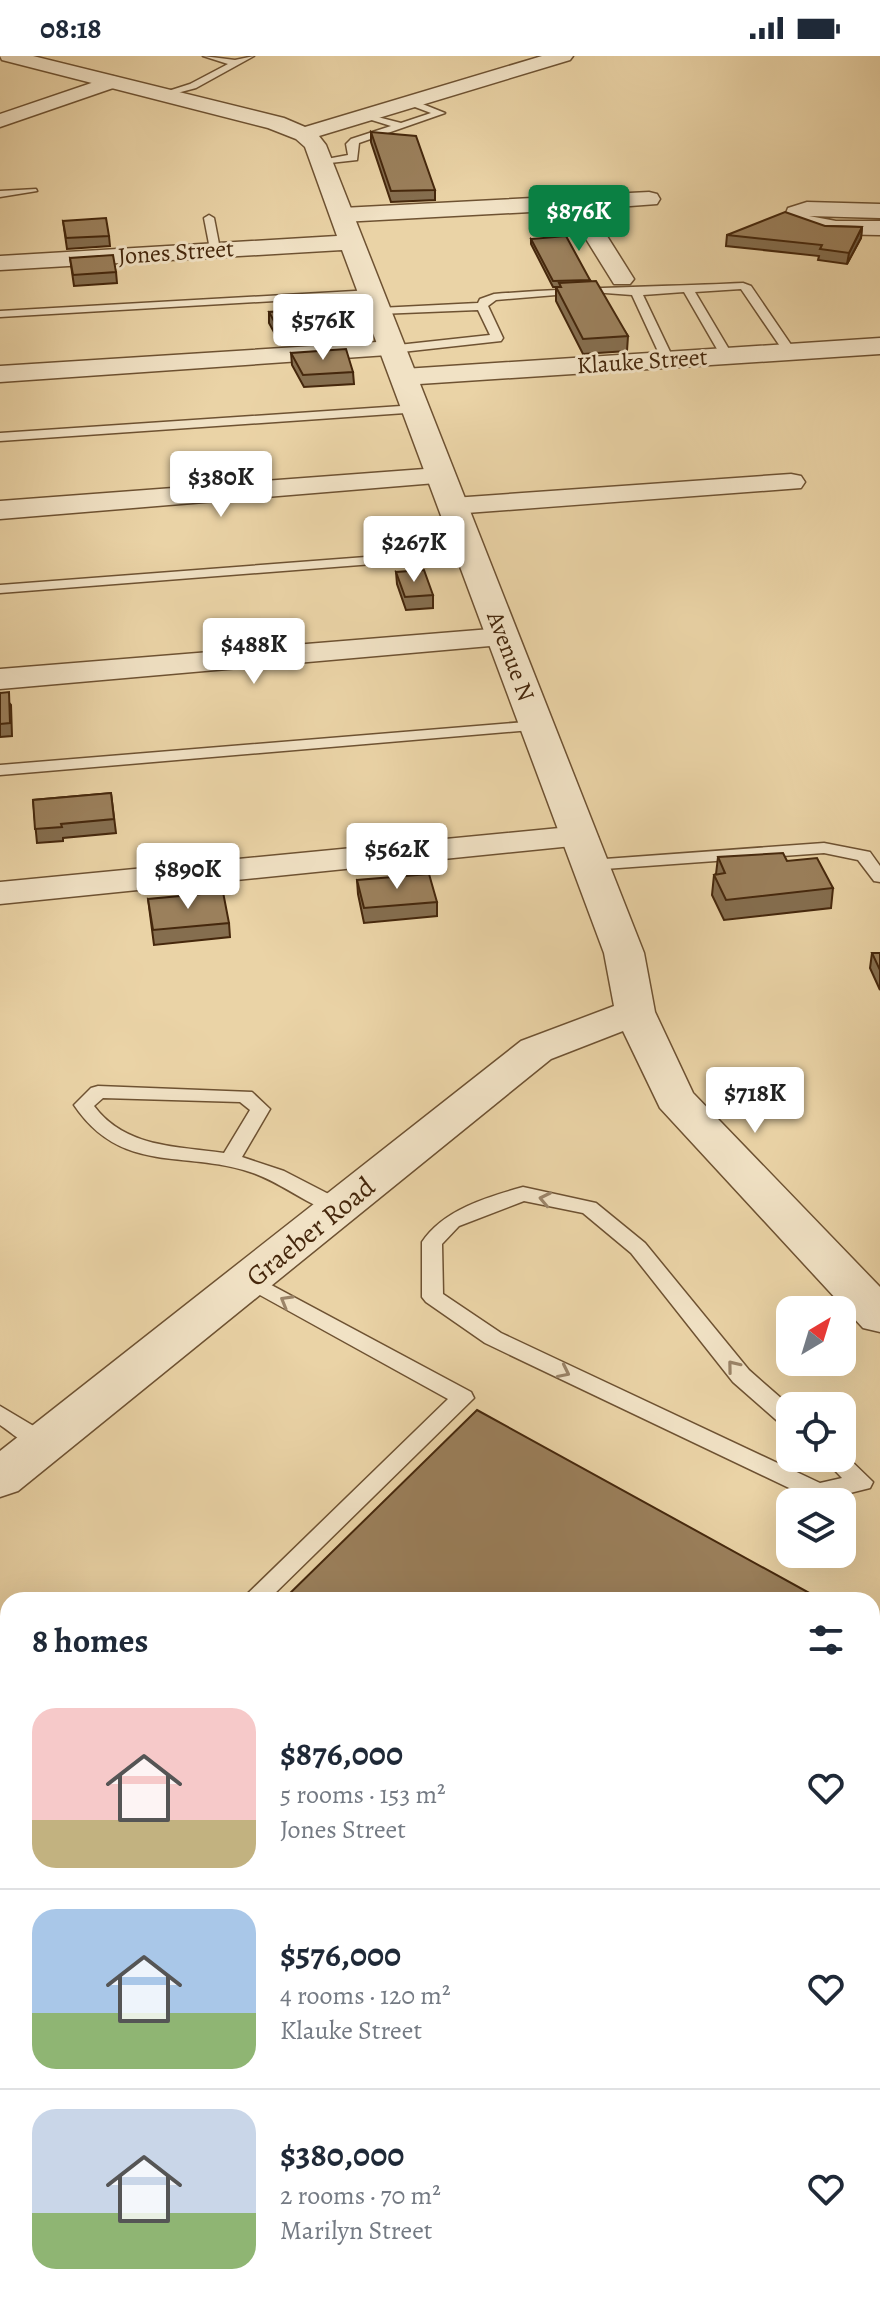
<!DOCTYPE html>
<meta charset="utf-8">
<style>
:root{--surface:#fff;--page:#f2f2f3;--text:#1f2937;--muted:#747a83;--line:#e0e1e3;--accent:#0b8043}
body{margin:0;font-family:Alegreya,serif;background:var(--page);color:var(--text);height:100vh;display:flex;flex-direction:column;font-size:30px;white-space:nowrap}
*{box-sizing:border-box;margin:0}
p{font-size:26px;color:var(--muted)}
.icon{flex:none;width:44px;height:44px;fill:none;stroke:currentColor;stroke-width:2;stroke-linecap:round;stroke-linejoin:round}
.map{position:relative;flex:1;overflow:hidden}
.side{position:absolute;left:0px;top:1536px;width:880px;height:712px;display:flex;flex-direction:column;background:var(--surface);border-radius:24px 24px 0 0;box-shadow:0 8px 32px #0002}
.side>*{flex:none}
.needle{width:52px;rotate:38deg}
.buttons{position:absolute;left:776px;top:1240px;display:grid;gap:16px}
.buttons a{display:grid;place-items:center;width:80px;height:80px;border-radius:16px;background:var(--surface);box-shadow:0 8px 32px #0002;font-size:40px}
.price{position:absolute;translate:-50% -68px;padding:0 18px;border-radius:8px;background:#fff;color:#222;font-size:26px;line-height:52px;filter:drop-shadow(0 2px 4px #0008)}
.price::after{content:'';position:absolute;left:50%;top:48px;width:24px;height:18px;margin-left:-12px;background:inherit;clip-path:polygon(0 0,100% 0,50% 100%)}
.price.current{background:var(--accent);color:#fff}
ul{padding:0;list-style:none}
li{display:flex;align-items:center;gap:24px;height:200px;padding:0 32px}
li+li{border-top:2px solid var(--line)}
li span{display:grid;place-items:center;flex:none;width:224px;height:160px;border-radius:24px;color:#555}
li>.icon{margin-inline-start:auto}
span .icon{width:96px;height:96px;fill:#fffc;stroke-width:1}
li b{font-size:34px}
h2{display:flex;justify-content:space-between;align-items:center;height:96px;padding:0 32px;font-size:34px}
.status{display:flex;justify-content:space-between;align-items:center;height:56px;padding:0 40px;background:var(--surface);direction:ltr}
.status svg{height:22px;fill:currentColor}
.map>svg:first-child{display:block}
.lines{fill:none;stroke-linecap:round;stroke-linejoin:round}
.service-casing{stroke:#6e5232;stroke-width:3}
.minor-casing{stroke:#6e5232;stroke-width:3}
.tertiary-casing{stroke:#6e5232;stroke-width:3}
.service{fill:#f1e2c5;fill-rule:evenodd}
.minor{fill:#f1e2c5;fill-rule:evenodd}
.tertiary{fill:#f1e2c5;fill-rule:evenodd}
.wall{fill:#856e4f;stroke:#45270c;stroke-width:2}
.shaded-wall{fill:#6c5a40;stroke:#45270c;stroke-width:2}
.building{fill:#9b805c;stroke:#45270c;stroke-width:2}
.oneway{stroke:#9b8468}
.labels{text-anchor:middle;stroke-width:6;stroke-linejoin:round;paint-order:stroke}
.far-street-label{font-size:24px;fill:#45270c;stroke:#f1e2c5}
.street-label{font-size:28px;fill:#45270c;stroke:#f1e2c5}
</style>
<div class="status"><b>08:18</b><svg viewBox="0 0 49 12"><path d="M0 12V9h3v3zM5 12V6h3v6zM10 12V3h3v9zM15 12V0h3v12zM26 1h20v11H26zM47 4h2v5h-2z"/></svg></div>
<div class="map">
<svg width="880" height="2248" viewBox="0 0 880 2248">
<rect width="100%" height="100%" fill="#ead3a6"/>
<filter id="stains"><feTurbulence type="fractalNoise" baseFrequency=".0025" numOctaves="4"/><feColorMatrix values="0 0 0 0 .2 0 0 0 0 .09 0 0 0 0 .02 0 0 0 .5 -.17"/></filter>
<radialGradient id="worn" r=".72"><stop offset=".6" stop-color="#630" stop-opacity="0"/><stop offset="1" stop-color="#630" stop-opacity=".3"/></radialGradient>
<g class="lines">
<g class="service-casing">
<g id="service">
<path d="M203,0L235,4L254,0L196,32L162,41V37L190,28L228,8Z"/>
<path d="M410,43L445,57L359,87L357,104L321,108L316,105L348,99L346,88L351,83L391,70L362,61V57L401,67L431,57L407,48Z"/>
<path d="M36,133L37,135L0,141V135Z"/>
<path d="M209,159L214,162L220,193L215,196L210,193L204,162Z"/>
<path d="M743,227L751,230L796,296L794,299H786L741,233L695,236L733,300L727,304L721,300L684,236L643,239L674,304L668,308L662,304L632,239L592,236L496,244L488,250L503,282L501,285L393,297L387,293L389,290L490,279L478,254L379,258L373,255L379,252L478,247L480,243L494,238C577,231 660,231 743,227Z"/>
<path d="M372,234L376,235V239L0,261V255Z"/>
<path d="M416,349L420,350V356L0,385V377Z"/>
<path d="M471,493L478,497L476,500L0,537V529Z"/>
<path d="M537,665L543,667V673L0,719V709Z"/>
<path d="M824,787L870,796L880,810V826L874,825L858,804L824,797L591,814L583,809L591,804Z"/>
<path d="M98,1030L252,1036L270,1053L242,1101L284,1115L346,1147L349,1152L339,1159C308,1150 281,1126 250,1116C184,1094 121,1119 74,1049L91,1032ZM103,1042L240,1046L250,1054L224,1097C177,1090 125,1092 94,1050Z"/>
<path d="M523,1131L596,1147L645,1187L749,1314L790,1350V1371L782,1369L733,1326L631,1197L583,1157L524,1145L459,1170L442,1188L443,1238L501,1277L820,1427L842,1422L823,1402H842V1396L873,1426L870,1432L818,1445L810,1442L485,1287L426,1246L422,1241V1186C443,1154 487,1141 523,1131Z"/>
<path d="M249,1217L471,1336L474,1342L268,1544H241L448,1343L242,1229L239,1224L242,1219Z"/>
<path d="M0,1350L52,1381L55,1387L52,1393C34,1398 15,1379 0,1369Z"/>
<path d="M8,1770V1798L0,1800V1772Z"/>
</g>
</g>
<g class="minor-casing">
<g id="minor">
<path d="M112,20L119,22L122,26L119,30L0,71V58Z"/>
<path d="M649,136L657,138L660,143L657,148L590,153L634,223L630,228H614L568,154L342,166L331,159L342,152Z"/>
<path d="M807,146L880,148V162L809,160L836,165H880V179L825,178L787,167L784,162L788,152Z"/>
<path d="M880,282V298L404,329L395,326L391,321L395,316L404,313Z"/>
<path d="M393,285L402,288L406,293L402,298L0,326V310Z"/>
<path d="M438,412L448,414L452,420L448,426L0,463V445Z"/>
<path d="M791,418L801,420L805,426L801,432L453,458L443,456L439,450L443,444L453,442Z"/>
<path d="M503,572L514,574L518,581L514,588L0,633V613Z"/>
<path d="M580,770L592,774L598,781L592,788L0,848V826Z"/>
</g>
</g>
<g class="tertiary-casing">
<path id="tertiary" d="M0,0H33L284,62L305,71L542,0H573L570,4L319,80L326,89L644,897L655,956L693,1037L880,1231V1276L863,1272L660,1052L623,975L551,1003L18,1435L0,1441V1395L521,985L614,950L604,897L342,194L0,214V200L337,180L305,91L296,83L268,72L2,4Z"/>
</g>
<use href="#service" class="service"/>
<use href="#minor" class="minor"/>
<use href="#tertiary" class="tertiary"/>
</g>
<g class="wall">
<path d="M371,76L435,134V144L391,146L371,86Z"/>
<path d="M63,165L109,180L110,190L67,193Z"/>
<path d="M825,170L862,171L861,182L847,208L818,204L819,200L726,190L727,179Z"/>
<path d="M531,183L590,224L628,280L627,295L583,298L556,245V231H553L531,188Z"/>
<path d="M70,202L116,216L117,227L74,230Z"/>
<path d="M269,256L339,274L340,285L281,289L269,267Z"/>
<path d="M291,297L353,316L354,328L304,331L292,309Z"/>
<path d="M396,516L433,539V552L406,554L397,528Z"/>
<path d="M0,637L11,649L12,680L0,681Z"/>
<path d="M111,737L116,777L63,782V785L37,787L33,744Z"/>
<path d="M718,801L787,805L833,832L831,852L724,864L712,839L714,819L716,818Z"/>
<path d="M357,824L437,846V860L364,867L358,838Z"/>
<path d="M148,843L229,867L230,881L154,889Z"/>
<path d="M872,897H880V934L870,912Z"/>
</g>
<g class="shaded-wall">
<path d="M862,171L861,182L847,208L849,197Z"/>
<path d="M880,1904V1919L872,1930V1916Z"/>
</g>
<g class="building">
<path d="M371,76L416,80L435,134L391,135Z"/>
<path d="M785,156L825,170L862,171L849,197L820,193L822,189L727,179Z"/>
<path d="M106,162L109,180L66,182L63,165Z"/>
<path d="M566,180L590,224L553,225L531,183Z"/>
<path d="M113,199L116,216L73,219L70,202Z"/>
<path d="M596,225L628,280L583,283L556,231H561L559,227Z"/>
<path d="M332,252L339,274L281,278L269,256Z"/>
<path d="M346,293L353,316L303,319L291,297Z"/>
<path d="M424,514L433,539L405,541L396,516Z"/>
<path d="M9,636L10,667L0,668V637Z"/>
<path d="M111,737L114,763L61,768L62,771L35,773L33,744Z"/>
<path d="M783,797L787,805L817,802L833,832L726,844L714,819L725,817L718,801Z"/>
<path d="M429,818L437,846L364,852L357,824Z"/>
<path d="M223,836L229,867L153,874L148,843Z"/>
<path d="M872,897H880V914Z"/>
<path d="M477,1354L822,1544H283Z"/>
<path d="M872,1571L880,1576V1904L872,1916Z"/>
</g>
<defs><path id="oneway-chevron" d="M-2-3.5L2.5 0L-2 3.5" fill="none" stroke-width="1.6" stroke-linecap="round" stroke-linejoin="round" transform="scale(2)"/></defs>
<g class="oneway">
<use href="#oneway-chevron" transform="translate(545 1143) rotate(-168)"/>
<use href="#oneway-chevron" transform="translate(286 1245) rotate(-150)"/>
<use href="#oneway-chevron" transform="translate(733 1310) rotate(-129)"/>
<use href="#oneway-chevron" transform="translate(564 1316) rotate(26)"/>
</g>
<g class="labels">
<g class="far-street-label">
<text transform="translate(176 196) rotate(-4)" y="8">Jones Street</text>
<text transform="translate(642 305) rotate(-4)" y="8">Klauke Street</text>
<text transform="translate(511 600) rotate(69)" y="8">Avenue N</text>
</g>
<g class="street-label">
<text transform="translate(310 1175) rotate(-39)" y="10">Graeber Road</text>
</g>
</g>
<rect width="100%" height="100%" filter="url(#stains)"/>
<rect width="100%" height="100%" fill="url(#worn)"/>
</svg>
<div class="buttons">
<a><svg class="needle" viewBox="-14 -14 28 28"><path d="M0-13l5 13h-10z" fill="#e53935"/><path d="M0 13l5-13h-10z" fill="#747a83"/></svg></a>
<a><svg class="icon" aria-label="locate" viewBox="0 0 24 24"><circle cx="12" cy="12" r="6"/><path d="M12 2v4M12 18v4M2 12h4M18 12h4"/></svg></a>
<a><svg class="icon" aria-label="layers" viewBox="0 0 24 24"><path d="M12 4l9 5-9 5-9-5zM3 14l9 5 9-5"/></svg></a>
</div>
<b class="price current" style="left:579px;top:197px">$876K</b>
<b class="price" style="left:323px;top:306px">$576K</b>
<b class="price" style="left:221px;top:463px">$380K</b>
<b class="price" style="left:414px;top:528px">$267K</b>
<b class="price" style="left:254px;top:630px">$488K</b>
<b class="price" style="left:397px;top:835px">$562K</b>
<b class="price" style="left:188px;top:855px">$890K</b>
<b class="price" style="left:755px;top:1079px">$718K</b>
<section class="side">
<h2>8 homes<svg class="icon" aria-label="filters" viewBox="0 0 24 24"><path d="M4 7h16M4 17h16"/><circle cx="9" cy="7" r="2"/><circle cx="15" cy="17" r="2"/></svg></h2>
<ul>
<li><span style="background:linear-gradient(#f6c9c9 70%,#c2b280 0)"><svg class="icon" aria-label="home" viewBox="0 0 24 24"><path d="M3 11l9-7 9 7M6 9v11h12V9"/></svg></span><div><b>$876,000</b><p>5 rooms · 153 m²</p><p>Jones Street</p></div><svg class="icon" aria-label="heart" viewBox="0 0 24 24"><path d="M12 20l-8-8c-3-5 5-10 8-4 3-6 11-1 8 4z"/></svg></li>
<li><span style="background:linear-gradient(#a9c7e8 65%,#8fb573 0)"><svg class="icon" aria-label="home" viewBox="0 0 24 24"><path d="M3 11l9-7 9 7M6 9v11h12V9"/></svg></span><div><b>$576,000</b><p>4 rooms · 120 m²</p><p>Klauke Street</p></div><svg class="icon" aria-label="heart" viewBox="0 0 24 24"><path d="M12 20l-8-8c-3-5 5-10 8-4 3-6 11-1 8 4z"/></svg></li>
<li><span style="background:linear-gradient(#c9d6e8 65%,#8fb573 0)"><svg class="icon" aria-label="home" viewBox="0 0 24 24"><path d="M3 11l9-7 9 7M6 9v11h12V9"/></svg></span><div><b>$380,000</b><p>2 rooms · 70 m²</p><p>Marilyn Street</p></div><svg class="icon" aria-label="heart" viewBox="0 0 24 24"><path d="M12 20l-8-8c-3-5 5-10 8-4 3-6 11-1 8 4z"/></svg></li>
</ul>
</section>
</div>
